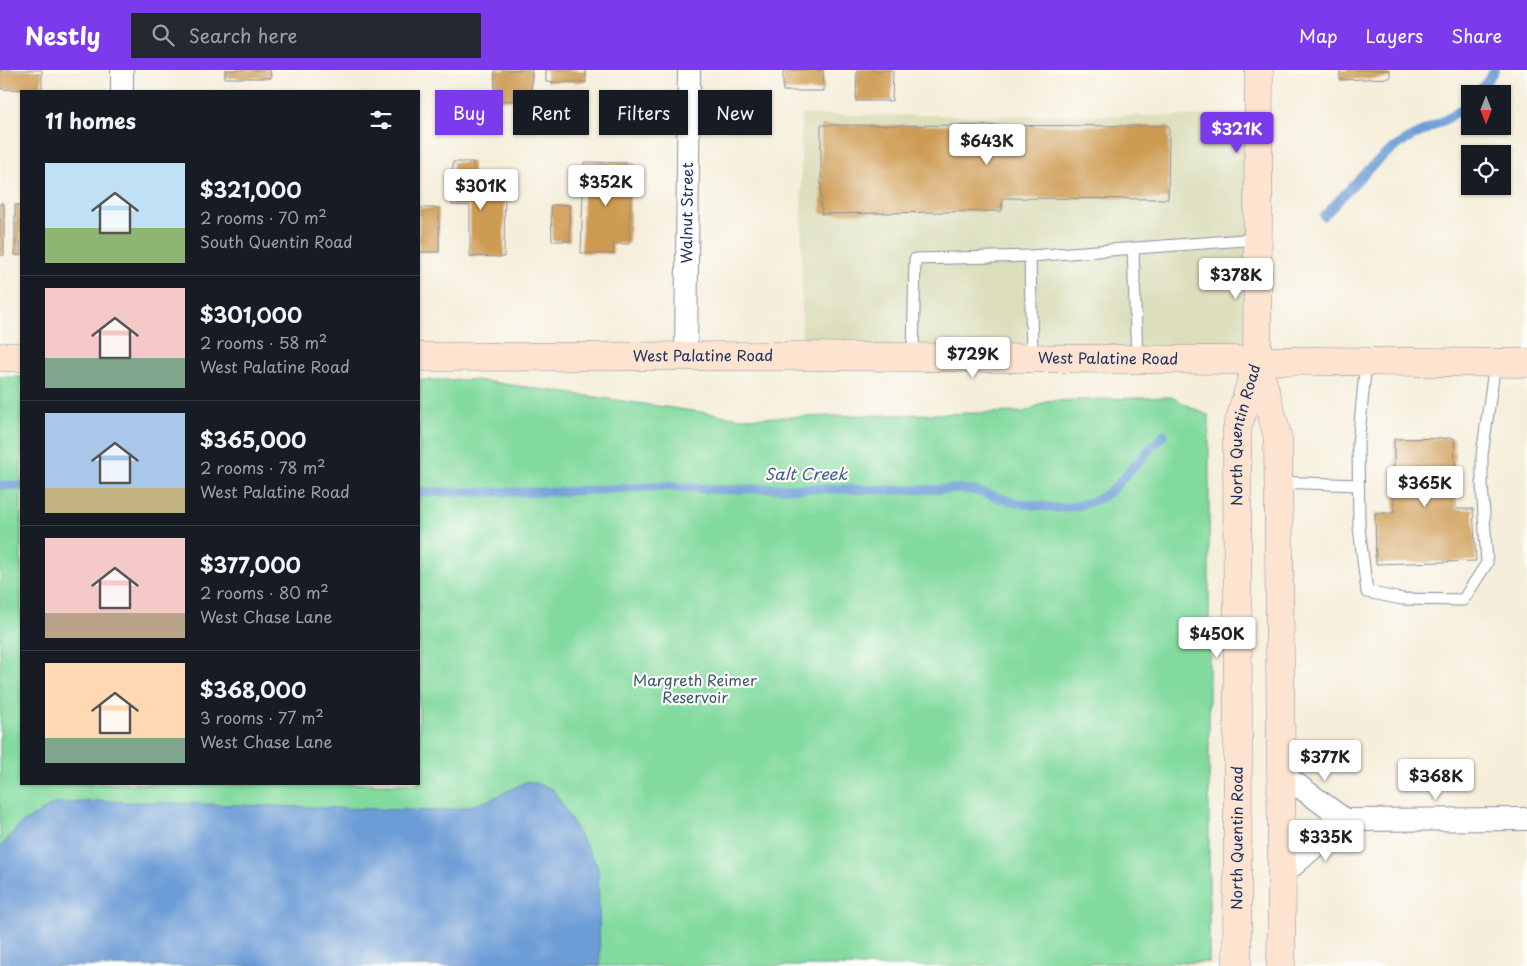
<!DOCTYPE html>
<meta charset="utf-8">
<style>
:root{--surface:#171b24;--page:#242831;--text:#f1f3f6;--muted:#9ea1a6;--line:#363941;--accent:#7c3aed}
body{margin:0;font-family:"Playpen Sans",sans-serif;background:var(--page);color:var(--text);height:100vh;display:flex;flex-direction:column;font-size:19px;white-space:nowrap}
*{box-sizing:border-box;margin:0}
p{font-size:16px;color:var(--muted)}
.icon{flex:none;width:28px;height:28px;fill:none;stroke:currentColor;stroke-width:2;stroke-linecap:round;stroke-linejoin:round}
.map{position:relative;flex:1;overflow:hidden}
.panel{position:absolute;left:20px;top:20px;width:400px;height:695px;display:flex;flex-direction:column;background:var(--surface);border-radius:0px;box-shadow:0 1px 4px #0004}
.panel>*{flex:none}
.guide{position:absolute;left:435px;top:20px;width:475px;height:45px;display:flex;gap:10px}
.needle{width:32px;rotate:180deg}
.buttons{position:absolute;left:1461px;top:15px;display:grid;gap:10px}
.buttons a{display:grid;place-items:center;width:50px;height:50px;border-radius:0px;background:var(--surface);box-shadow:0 1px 4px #0004;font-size:25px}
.price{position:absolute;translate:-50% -42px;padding:0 11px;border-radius:5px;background:#fff;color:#222;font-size:16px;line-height:32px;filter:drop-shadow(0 1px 2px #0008)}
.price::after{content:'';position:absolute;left:50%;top:30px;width:15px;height:11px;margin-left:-8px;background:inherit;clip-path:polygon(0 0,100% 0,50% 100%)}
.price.on{background:var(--accent);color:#fff}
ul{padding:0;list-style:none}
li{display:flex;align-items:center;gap:15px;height:125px;padding:0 25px}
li+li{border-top:1px solid var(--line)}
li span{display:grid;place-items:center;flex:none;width:140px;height:100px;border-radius:0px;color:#555}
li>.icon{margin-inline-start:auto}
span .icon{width:60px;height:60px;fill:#fffc;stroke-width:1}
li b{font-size:21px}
h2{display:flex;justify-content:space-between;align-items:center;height:60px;padding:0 25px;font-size:21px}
.pill{padding:0 18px;border-radius:0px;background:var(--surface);box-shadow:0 1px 4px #0004;font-size:18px;line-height:45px}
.pill.on{background:var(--accent);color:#fff}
header{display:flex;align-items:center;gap:30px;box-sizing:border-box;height:70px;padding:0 25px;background:var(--accent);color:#fff}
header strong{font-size:24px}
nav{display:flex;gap:28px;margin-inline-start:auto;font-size:18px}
.search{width:350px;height:45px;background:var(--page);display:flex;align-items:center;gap:12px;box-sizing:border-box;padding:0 18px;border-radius:0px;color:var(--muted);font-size:19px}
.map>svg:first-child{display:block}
.built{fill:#dcdebc}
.green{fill:#82da9f;stroke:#4e847e}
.water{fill:#6d9dd7;stroke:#44669a}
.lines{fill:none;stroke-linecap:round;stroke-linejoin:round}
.stream{stroke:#6d9dd7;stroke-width:9}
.building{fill:#ce9b53}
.service-casing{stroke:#888e9c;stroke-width:13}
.minor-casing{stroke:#888e9c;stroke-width:24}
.secondary-casing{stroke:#888e9c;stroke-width:29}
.service{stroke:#fff;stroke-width:11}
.minor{stroke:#fff;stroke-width:22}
.secondary{stroke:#fde4d1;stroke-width:28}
.labels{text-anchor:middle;stroke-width:4.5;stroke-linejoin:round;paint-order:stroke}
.street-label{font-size:15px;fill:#1b2f5e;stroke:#fdfcf7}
.park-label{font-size:15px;fill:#355a6e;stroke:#fdfcf7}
.water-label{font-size:16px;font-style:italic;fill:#3c5b8e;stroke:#fdfcf7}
</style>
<header>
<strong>Nestly</strong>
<div class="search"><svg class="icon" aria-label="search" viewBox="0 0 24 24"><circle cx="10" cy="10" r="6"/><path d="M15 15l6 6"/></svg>Search here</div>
<nav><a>Map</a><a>Layers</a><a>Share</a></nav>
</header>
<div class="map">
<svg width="1527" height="896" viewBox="0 0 1527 896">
<rect width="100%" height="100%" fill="#fdfcf7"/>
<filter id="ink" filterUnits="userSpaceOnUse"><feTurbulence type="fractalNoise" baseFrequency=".02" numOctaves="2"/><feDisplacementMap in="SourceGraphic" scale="10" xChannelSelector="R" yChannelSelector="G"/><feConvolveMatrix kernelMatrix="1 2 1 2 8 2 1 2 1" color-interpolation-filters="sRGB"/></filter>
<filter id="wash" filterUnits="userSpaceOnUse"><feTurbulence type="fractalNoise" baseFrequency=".0096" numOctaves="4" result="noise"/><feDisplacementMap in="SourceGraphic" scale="20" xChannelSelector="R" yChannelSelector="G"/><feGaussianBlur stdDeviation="1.12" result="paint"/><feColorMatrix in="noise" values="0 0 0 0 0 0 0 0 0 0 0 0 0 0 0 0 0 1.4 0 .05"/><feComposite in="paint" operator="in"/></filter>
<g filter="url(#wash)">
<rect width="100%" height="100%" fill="#f5eeda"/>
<path class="built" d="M801,45L1258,46L1257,291L802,286Z"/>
<path class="green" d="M0,307H21V714H419V310H476L742,348L1024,342L1047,331L1171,327L1209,346V892L934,896H0Z"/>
<path class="water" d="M528,711L553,719L598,797L600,896H0V778L20,754L54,734L100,731L439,741L463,738L487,731Z"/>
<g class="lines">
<g class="stream">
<path d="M1477,24L1495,0"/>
<path d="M1324,146C1347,122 1369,95 1397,76C1421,60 1448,52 1470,32"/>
<path d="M0,415L21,416"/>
<path d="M419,422H558L667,416L723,420L778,418L891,420L959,419L976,421L1017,433L1057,438L1077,436L1096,430L1111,421L1164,364"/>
</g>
</g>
<g id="blocks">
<g class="building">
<path d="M0,0H42V20L0,19Z"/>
<path d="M225,0H270L271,8H225Z"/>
<path d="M495,0H532L531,31L494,30Z"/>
<rect x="546" y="0" width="40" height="12"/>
<path d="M783,0H823L824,21H783Z"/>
<path d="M857,0H893L892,31H856Z"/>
<path d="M1340,0H1390V8L1340,10Z"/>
<path d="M821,55L1169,56L1168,129L1002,128V141L821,144Z"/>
<path d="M453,92H473V113H505L504,187L470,186V136L452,135Z"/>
<path d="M584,92L631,93L629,174H613V184L581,183Z"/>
<rect x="0" y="134" width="4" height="51"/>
<rect x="15" y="135" width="6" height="50"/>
<path d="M551,135H569L570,171H552Z"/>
<rect x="419" y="138" width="20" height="44"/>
<path d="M1454,368L1456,439H1473L1476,491L1376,494L1375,443H1394V369Z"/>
</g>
</g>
</g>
<g filter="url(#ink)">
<use href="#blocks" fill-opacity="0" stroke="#888e9c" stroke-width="1"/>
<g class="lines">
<g class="service-casing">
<g id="service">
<path d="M1133,178L1137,290"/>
<path d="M913,287L915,189L1030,186"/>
<path d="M1032,288L1030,186L1257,169"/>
<path d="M1366,292L1358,374L1359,457L1367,522L1402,529L1463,530L1487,493L1482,413V385L1495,293"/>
<path d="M1278,412L1358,415"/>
</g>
</g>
<g class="minor-casing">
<g id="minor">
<path d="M122,21V0"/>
<path id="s1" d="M686,287L689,0"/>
<path d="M1281,703L1345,750L1527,749"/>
<path d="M1282,805L1345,750"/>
</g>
</g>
<g class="secondary-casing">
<g id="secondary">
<path d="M0,287H21"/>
<path id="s2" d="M419,287L802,286L1527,293"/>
<path d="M1257,291L1278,368L1282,805L1281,896"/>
<path id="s3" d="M1237,896L1238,677L1237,359L1257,291L1259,0"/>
</g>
</g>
<use href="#service" class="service"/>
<use href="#minor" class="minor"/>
<use href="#secondary" class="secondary"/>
</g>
</g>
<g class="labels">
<g class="street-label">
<text dy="5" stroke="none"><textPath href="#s1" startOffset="144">Walnut Street</textPath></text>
<text dy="5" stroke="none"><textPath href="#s2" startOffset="284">West Palatine Road</textPath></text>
<text dy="5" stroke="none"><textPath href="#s2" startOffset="689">West Palatine Road</textPath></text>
<text dy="5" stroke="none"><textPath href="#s3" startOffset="532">North Quentin Road</textPath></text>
<text dy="5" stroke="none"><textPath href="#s3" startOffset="128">North Quentin Road</textPath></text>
</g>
<g class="park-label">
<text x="695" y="616">Margreth Reimer<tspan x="695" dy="17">Reservoir</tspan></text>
</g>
<g class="water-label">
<text x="806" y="410">Salt Creek</text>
</g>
</g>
</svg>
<div class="buttons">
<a><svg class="needle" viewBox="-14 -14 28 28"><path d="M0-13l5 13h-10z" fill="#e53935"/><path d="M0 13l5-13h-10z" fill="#9ea1a6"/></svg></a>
<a><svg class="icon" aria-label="locate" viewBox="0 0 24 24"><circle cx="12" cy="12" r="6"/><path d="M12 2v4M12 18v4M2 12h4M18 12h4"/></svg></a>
</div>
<b class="price on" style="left:1237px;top:84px">$321K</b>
<b class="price" style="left:987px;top:96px">$643K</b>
<b class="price" style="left:606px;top:137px">$352K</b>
<b class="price" style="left:481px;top:141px">$301K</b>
<b class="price" style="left:1236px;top:230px">$378K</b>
<b class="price" style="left:973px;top:309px">$729K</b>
<b class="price" style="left:1425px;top:438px">$365K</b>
<b class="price" style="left:1217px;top:589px">$450K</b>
<b class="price" style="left:1325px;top:712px">$377K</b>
<b class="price" style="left:1436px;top:731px">$368K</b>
<b class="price" style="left:1326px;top:792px">$335K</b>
<div class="guide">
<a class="pill on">Buy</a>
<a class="pill">Rent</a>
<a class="pill">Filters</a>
<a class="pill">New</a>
</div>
<section class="panel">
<h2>11 homes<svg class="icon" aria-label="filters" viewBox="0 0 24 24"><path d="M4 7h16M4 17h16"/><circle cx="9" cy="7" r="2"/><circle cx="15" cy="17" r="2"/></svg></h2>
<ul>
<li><span style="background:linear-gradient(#bfe0f5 65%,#8fb573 0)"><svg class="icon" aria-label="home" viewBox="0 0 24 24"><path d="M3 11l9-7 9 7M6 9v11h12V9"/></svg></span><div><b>$321,000</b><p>2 rooms · 70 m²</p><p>South Quentin Road</p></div></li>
<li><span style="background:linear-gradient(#f6c9c9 70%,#7fa58c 0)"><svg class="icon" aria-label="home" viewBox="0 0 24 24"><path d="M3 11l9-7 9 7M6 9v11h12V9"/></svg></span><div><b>$301,000</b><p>2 rooms · 58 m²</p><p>West Palatine Road</p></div></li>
<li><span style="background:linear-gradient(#a9c7e8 75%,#c2b280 0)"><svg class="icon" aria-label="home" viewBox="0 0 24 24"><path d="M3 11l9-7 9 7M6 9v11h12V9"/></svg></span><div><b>$365,000</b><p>2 rooms · 78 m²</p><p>West Palatine Road</p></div></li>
<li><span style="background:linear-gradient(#f6c9c9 75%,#b9a48a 0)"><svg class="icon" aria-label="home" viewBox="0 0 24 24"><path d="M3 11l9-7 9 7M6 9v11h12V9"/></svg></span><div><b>$377,000</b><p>2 rooms · 80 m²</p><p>West Chase Lane</p></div></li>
<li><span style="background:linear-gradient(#ffd9b3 75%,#7fa58c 0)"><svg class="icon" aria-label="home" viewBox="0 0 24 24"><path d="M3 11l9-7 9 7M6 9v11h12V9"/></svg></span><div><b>$368,000</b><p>3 rooms · 77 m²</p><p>West Chase Lane</p></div></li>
</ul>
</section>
</div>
